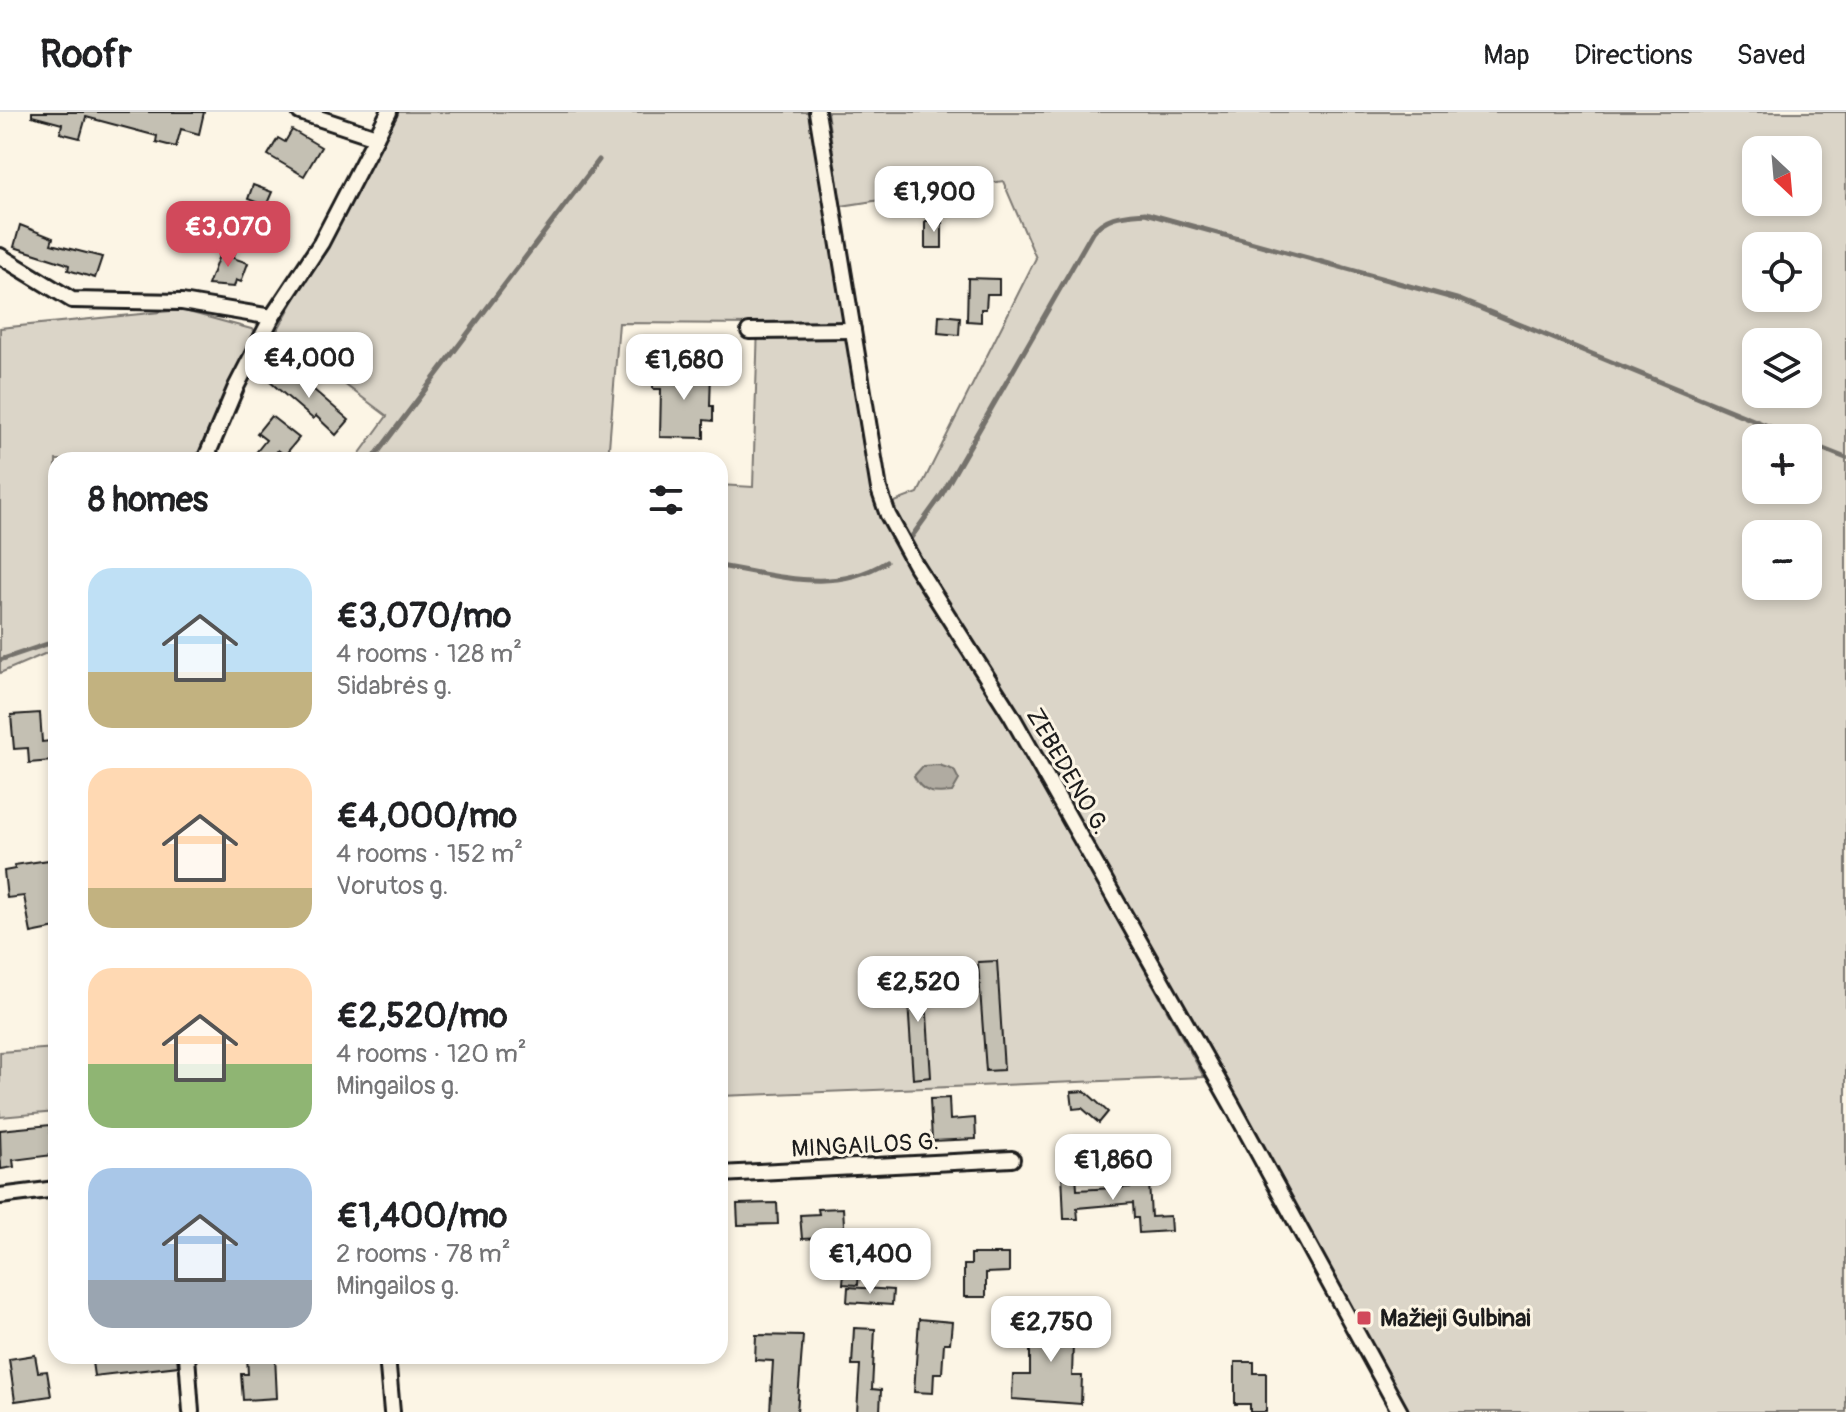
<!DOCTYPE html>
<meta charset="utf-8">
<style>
:root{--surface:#fff;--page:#f6f6f6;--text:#202124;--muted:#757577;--line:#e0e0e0;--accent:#d1495b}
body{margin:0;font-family:Pangolin,sans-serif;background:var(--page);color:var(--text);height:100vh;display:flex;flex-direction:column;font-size:30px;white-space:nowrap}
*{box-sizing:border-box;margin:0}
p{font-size:26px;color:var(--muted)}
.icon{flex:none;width:44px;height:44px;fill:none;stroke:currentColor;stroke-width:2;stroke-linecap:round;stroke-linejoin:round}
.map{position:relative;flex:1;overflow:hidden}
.side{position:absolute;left:48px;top:340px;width:680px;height:912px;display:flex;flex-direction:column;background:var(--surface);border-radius:24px;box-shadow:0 4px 12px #0003}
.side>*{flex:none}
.needle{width:52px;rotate:154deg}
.controls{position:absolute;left:1742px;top:24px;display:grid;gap:16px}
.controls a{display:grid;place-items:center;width:80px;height:80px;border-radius:16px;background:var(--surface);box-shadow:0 4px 12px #0003;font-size:40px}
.price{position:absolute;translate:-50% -68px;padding:0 18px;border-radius:16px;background:#fff;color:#222;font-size:26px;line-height:52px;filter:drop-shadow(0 2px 4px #0008)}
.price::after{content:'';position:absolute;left:50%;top:48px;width:24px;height:18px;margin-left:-12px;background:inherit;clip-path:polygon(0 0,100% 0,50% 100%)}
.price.current{background:var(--accent);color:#fff}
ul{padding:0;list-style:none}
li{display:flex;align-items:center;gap:24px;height:200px;padding:0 40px}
li span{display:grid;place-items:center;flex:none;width:224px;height:160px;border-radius:24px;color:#555}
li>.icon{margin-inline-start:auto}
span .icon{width:96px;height:96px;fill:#fffc;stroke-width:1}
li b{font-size:34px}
h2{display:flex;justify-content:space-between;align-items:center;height:96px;padding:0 40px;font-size:34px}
header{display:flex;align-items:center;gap:48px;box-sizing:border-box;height:112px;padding:0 40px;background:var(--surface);border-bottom:2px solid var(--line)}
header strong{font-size:38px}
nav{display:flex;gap:44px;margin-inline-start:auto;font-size:28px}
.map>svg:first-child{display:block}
.green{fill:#dbd5c8;stroke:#7c7872;stroke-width:2;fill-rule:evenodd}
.water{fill:#b0aba1;stroke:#75726c;stroke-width:2}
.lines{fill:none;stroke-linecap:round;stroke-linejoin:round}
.stream{stroke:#75726c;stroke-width:5}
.building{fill:#c4c0b3;stroke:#1c1c1c;stroke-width:2}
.minor-casing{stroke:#1c1c1c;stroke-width:20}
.minor{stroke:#fcf5e5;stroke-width:14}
.poi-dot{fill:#d1495b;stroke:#fcf5e5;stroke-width:3}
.labels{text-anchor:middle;stroke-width:6;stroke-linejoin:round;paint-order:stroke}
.street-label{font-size:24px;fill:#1c1c1c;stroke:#fcf5e5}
.poi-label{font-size:24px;font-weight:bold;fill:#1c1c1c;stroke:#fcf5e5;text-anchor:start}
</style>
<header>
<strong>Roofr</strong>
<nav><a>Map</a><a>Directions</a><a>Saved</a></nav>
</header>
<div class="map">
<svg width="1846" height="1300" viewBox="0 0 1846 1300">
<rect width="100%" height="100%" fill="#fcf5e5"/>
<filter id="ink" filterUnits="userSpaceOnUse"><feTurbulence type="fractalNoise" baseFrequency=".0125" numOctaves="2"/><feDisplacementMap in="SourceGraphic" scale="16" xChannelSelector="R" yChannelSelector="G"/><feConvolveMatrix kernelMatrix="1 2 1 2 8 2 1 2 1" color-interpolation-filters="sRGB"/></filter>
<g filter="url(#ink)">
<g class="green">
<path d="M396,0H811L863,333C873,374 885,412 904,449L995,590L1027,645L1204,965L720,984V373L753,375L758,212L619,211L608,348H355L387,304L276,221Z"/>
<path d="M827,0H1846V1300H1408L1030,621L910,427L892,391L918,381L1036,146L1003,69L841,94ZM1756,38H1808V90H1756ZM1756,134H1808V186H1756ZM1756,230H1808V282H1756ZM1756,326H1808V378H1756ZM1756,422H1808V474H1756Z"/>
<path d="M181,198L255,218L199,348H56V537L0,561V216Z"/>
<path d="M56,936V1000L0,1005V940Z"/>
</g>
<path class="water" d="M939,653L954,658L959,668L952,680C934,682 922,682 914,664L923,654Z"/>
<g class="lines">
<g class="stream">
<path d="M1808,331L1846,346"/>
<path d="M372,348L599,48"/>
<path d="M910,427L941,384L1092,121C1106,103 1123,103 1145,101L1460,188L1797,326"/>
<path d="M720,454C777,463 833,483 886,450"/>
<path d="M0,548L56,529"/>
</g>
</g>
<g class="building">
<path d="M32,0H204L199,22L181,17L176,35L156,30L157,24L86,5L80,26L60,21L62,12L32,4Z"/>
<path d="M292,18L321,35L304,64L268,43L278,26L285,30Z"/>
<path d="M253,73L272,80L266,94L248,87Z"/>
<rect x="925" y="109" width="17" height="27"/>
<path d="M20,113L53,126L51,132L102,145L95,166L68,158L69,153L64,151L14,135Z"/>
<path d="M223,133L236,138L233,146L248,151L241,170L236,168L234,175L208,173Z"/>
<path d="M968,166L999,167V182H987L986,197H981V210L967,209Z"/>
<path d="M939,203L960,205L959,223L938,221Z"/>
<path d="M286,254L349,308L336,323L316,304L313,307L269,269Z"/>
<path d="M653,258L711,259L710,294H713V309L704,308V326L660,325L661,277H653Z"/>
<path d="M271,304L299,326L285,343L278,338L270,348H250L266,328L257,321Z"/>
<path d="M40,601L42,630L50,629L52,649L29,651L28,636L14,637L11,603Z"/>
<path d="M56,747V816L31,821L24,784L7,786L4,759L15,757L14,753Z"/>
<path d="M997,849L1004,958L986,959L978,850Z"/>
<path d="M924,857L931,965L913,967L906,858Z"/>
<path d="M1085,979L1108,1000L1099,1011L1082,996L1073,997L1071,980Z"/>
<path d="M949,986L950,1008L975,1006L976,1027L932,1029L930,987Z"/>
<path d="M50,1013L53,1043L13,1048L14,1055L1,1057L0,1018Z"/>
<path d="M1062,1060H1076L1077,1078L1132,1075V1071L1149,1070L1151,1105L1170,1104L1171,1119L1139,1121L1138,1106H1134L1133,1091L1077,1096L1078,1107H1064Z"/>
<path d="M777,1091L778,1112L738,1113L737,1092Z"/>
<path d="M843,1096L845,1128L820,1130V1126L802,1127L800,1103L819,1102L818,1097Z"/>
<path d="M971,1142H1009V1160L986,1161V1185H964V1153H971Z"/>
<path d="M845,1148L860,1149L858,1173L843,1172Z"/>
<path d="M848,1175L893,1178L892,1193L847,1190Z"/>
<path d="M1048,1198L1074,1199L1072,1264H1082L1081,1292L1012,1287L1013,1263H1030V1220H1047Z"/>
<path d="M919,1207L952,1210L950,1231H944L942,1261H934L933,1281L914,1280Z"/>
<path d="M854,1216L875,1217L872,1277L881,1278L880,1300H857L860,1253H852Z"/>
<path d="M756,1223L803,1224L797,1300H770L773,1249L755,1248Z"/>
<path d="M35,1243L38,1260L47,1259L51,1284L15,1289L9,1247Z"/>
<path d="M138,1244H177L178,1254L94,1264L92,1250Z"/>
<path d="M247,1244H275L277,1286L243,1288L241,1262H248Z"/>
<path d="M1235,1250H1254V1261H1266V1300H1250V1292H1235Z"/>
</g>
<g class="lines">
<g class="minor-casing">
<g id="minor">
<path d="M300,0L376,25"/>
<path d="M817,0L879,377L888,403L916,454L1011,603L1232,993L1400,1300"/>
<path d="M0,144L72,188L182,190L272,205"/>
<path d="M749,219L853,218"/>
<path d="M205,348L236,275L272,205L321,131L389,0"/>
<path d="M720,1062L1012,1047"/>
<path d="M0,1084L56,1077"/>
<path d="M187,1244L191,1300"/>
<path d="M387,1244L392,1300"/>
</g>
</g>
<use href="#minor" class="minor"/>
</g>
</g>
<rect class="poi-dot" x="1356" y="1198" width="16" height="16" rx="4"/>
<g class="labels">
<g class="street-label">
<text transform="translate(1068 659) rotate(60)" y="8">ZEBEDENO G.</text>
<text transform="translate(865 1033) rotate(-3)" y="8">MINGAILOS G.</text>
</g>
<g class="poi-label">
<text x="1380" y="1214">Mažieji Gulbinai</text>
</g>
</g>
</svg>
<div class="controls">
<a><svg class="needle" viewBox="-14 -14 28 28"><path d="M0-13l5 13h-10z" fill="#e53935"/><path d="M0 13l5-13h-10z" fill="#757577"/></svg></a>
<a><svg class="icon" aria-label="locate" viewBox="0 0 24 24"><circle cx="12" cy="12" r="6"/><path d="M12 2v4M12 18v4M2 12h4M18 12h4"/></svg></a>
<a><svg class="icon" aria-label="layers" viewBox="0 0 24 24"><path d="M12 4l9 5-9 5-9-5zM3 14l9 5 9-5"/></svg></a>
<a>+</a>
<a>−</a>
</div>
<b class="price" style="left:934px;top:122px">€1,900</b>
<b class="price current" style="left:228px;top:157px">€3,070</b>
<b class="price" style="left:309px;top:288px">€4,000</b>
<b class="price" style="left:684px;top:290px">€1,680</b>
<b class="price" style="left:918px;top:912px">€2,520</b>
<b class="price" style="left:1113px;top:1090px">€1,860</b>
<b class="price" style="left:870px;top:1184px">€1,400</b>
<b class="price" style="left:1051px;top:1252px">€2,750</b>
<section class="side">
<h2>8 homes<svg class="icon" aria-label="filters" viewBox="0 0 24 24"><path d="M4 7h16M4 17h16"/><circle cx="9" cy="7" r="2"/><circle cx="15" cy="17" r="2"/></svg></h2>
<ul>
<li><span style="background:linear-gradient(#bfe0f5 65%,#c2b280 0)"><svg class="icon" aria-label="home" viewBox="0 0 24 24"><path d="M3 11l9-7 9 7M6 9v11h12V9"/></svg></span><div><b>€3,070/mo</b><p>4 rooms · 128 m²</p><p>Sidabrės g.</p></div></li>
<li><span style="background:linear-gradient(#ffd9b3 75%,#c2b280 0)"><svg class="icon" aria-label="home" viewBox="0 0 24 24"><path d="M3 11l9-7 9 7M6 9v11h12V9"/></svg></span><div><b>€4,000/mo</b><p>4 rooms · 152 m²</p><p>Vorutos g.</p></div></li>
<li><span style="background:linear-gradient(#ffd9b3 60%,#8fb573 0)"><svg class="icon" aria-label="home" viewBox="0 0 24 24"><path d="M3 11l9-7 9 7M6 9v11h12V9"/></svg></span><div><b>€2,520/mo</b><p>4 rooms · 120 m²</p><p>Mingailos g.</p></div></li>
<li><span style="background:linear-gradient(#a9c7e8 70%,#9aa5b1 0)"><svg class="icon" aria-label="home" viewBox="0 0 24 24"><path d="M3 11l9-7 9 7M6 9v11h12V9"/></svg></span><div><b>€1,400/mo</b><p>2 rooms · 78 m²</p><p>Mingailos g.</p></div></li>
</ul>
</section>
</div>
